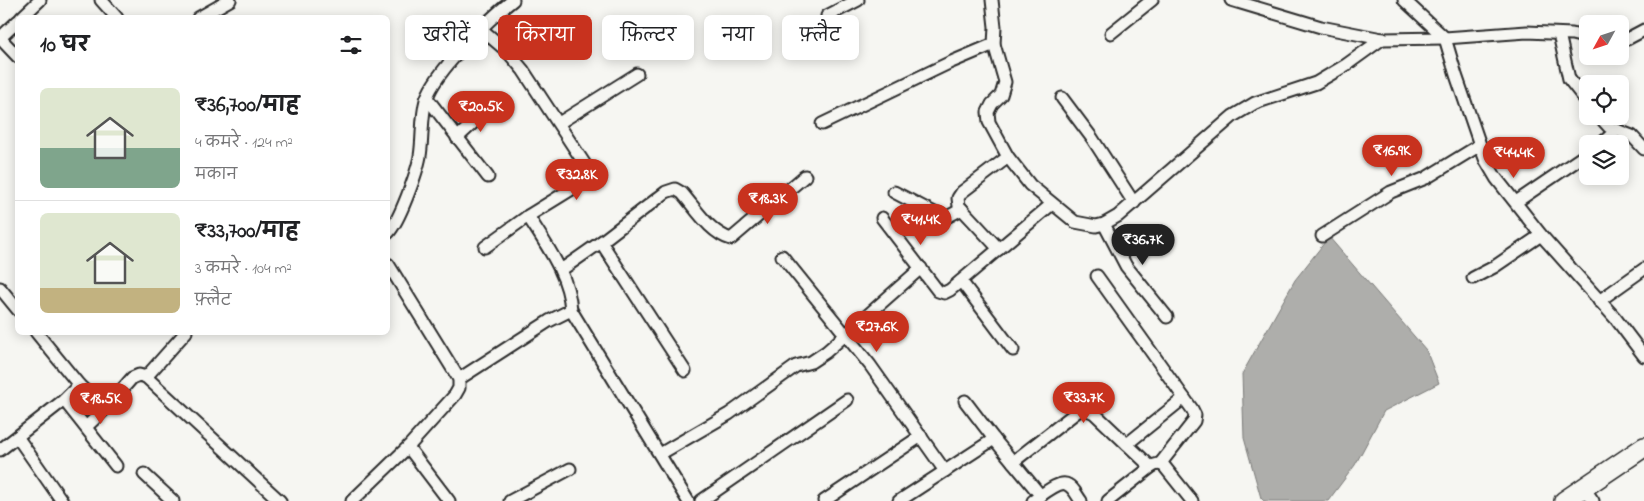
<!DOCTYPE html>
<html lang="hi">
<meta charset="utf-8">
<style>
:root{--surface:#fff;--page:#f6f6f6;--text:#202124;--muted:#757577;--line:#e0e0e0;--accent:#c8321e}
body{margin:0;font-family:"Indie Flower","Playpen Sans Deva",sans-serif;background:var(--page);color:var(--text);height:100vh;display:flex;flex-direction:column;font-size:19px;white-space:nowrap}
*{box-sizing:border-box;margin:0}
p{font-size:16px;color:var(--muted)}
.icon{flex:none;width:28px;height:28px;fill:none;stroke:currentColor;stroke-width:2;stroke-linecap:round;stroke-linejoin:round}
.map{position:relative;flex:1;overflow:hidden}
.sheet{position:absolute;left:15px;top:15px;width:375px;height:320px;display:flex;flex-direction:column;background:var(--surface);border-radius:8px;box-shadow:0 2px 12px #0003}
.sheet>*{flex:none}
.banner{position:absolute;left:405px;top:15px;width:475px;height:45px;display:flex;gap:10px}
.needle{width:32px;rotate:230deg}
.fabs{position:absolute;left:1579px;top:15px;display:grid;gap:10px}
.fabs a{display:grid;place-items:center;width:50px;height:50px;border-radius:8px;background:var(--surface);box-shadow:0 2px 12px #0003;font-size:25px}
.price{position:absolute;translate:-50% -42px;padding:0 11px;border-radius:18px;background:var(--accent);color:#fff;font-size:16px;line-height:32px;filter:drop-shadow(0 1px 2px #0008)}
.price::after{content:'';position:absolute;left:50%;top:30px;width:15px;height:11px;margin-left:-8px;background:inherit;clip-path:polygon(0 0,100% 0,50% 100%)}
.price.selected{background:#222;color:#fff}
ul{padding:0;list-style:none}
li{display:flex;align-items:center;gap:15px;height:125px;padding:0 25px}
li+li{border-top:1px solid var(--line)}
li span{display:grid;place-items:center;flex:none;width:140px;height:100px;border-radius:8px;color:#555}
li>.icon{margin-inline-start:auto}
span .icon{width:60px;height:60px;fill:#fffc;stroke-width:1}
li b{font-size:21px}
h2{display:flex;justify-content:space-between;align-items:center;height:60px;padding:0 25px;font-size:21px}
.tag{padding:0 18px;border-radius:8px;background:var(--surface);box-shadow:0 2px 12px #0003;font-size:18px;line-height:45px}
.tag.selected{background:var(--accent);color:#fff}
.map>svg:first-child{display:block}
.water{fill:#aeaeab;stroke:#7a7a78}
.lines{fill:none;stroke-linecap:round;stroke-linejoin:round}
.street-casing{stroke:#2b2b2b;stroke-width:15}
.primary-casing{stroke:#2b2b2b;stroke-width:22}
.street{stroke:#f6f6f2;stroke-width:11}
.primary{stroke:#f6f6f2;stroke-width:19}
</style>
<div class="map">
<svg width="1644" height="501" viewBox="0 0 1644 501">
<rect width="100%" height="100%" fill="#f6f6f2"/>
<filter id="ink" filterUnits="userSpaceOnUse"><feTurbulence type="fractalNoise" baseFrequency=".02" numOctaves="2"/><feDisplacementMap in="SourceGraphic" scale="10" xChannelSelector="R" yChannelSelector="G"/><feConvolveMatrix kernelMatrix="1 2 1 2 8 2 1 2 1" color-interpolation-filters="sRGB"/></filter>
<g filter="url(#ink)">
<path class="water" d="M1329,237L1426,350L1439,383L1384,411L1355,465L1328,501H1264L1261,498L1244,438L1242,374L1295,280Z"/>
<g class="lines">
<g class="street-casing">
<g id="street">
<path d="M101,0L117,18"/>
<path d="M992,0L995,27L994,44L1005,82L1001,95L992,104L988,112L989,122L1008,157L1030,185L1075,222L1096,226L1104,224L1118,216L1233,116L1255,103L1316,83L1346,65L1382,39"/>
<path d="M1231,0L1321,27L1382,39L1445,38L1527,32L1572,34L1588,38"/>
<path d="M1404,0L1445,38L1456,75L1480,145L1486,161L1496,178L1541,235L1616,319L1644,356"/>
<path d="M827,16L858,0"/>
<path d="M21,18L40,0"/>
<path d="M198,18L230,0"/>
<path d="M480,28L507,51L523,70L586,166L587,173L584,180L575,187L528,216L485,247"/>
<path d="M1111,33L1152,0"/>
<path d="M1559,34L1569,79L1588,103"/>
<path d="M0,38L18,57"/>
<path d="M0,38L18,21"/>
<path d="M1620,40L1627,39L1644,30"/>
<path d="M427,98L488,177"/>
<path d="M1062,98L1092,138L1134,203"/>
<path d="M1599,116L1609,127L1632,136L1644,149"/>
<path d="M559,123L637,74"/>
<path d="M822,124L949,63L994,44"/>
<path d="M457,138L487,110"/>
<path d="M1601,144L1617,130"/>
<path d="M894,192L940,216L947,217L962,209"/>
<path d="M1516,202L1588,153"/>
<path d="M528,216C546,245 569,275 571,310"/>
<path d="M882,218L938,291L944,293L950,290L1052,204"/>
<path d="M1104,224L1126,266L1167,317"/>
<path d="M388,233C399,222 417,173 420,156C423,138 421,118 426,100C435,71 489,19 513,0"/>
<path d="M1322,236L1391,192L1426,178L1480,145"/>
<path d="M601,242L685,371"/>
<path d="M999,249L959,206L958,198L962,192L1008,157"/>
<path d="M782,256L870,365L945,471"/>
<path d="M561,270L601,242L666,192L675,189L682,193C696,209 710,233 731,239L805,176"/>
<path d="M1097,276L1192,409L1195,415L1194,421L1160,464"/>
<path d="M1473,278L1494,267L1541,235"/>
<path d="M961,281L1013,350"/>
<path d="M0,288L18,310"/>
<path d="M1599,301L1644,269"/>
<path d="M36,332L79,385L105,409"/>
<path d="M146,377L186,332"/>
<path d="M459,379L549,321L571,310L688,501"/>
<path d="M64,400L116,466"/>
<path d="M965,401L994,439L1041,496"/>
<path d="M86,427L105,409L132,378L139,375L146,377L280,501"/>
<path d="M18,438L62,501"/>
<path d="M1127,444L1184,398"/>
<path d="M408,447L449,501"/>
<path d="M0,450L64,400L79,385"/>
<path d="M660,454L729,414L796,366L811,362L826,352L921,268"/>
<path d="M1013,462L1078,411L1085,409L1094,413L1151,467"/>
<path d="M144,474L173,501"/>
<path d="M1584,488L1593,501"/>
<path d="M352,501L408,447L455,395L459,388V379L388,264"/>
<path d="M510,501L570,469"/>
<path d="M701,501L847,400"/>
<path d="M824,501L921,436"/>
<path d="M899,501L994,439"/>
<path d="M1033,501C1041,496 1060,479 1068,485C1074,488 1077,496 1081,501"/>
<path d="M1108,501L1151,467C1156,464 1159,463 1164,466L1192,501"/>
</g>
</g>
<g class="primary-casing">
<path id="primary" d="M1564,501L1644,447"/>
</g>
<use href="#street" class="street"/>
<use href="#primary" class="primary"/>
</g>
</g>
</svg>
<div class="fabs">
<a><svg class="needle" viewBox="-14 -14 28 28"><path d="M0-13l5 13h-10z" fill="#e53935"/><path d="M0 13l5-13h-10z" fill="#757577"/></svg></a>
<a><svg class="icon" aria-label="locate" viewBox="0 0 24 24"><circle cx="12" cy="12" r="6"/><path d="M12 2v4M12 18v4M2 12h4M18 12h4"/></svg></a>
<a><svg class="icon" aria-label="layers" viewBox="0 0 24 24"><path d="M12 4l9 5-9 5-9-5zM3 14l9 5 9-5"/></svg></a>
</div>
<b class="price" style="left:481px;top:133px">₹20.5K</b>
<b class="price" style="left:1392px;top:177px">₹16.9K</b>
<b class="price" style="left:1514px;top:179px">₹44.4K</b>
<b class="price" style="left:577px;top:201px">₹32.8K</b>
<b class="price" style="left:768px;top:225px">₹18.3K</b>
<b class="price" style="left:921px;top:246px">₹41.4K</b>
<b class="price selected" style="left:1143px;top:266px">₹36.7K</b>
<b class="price" style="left:877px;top:353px">₹27.6K</b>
<b class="price" style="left:1084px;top:424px">₹33.7K</b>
<b class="price" style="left:101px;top:425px">₹18.5K</b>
<div class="banner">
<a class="tag">खरीदें</a>
<a class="tag selected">किराया</a>
<a class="tag">फ़िल्टर</a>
<a class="tag">नया</a>
<a class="tag">फ़्लैट</a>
</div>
<section class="sheet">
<h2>10 घर<svg class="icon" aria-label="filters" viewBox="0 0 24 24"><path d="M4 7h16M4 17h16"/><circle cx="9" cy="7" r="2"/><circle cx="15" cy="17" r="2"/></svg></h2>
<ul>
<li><span style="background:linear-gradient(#dfe7d0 60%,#7fa58c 0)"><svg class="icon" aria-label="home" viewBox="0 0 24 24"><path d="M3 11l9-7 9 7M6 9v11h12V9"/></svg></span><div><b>₹36,700/माह</b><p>4 कमरे · 124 m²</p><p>मकान</p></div></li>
<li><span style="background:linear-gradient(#dfe7d0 75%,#c2b280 0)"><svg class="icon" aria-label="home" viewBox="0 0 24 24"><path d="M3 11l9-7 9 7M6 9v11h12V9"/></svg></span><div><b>₹33,700/माह</b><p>3 कमरे · 104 m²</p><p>फ़्लैट</p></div></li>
</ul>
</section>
</div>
